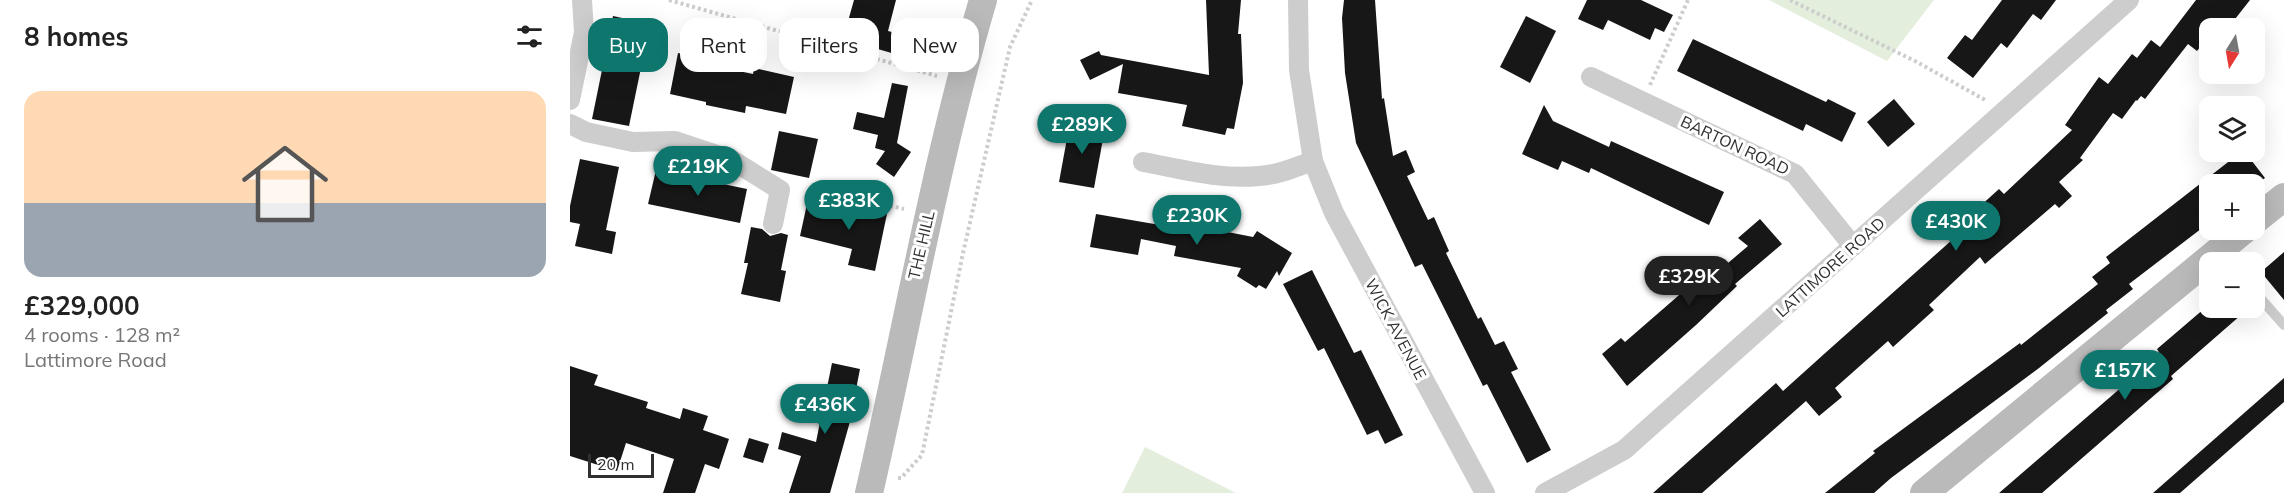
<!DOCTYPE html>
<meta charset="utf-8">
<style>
:root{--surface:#fff;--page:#f2f2f2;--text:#222;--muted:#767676;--line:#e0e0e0;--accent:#0f766e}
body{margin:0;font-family:Mulish,sans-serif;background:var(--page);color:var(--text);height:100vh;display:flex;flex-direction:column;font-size:22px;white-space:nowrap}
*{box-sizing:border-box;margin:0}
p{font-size:20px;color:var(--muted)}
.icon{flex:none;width:33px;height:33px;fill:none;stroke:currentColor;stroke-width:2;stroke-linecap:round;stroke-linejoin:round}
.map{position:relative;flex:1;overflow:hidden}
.drawer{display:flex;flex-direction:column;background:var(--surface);width:570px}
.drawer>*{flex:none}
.guide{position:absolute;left:18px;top:18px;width:570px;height:54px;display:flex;gap:12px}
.needle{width:39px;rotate:191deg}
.buttons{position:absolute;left:1629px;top:18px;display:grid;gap:12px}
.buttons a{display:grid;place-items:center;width:66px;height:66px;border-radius:12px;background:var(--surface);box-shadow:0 6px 24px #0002;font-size:30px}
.scale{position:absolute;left:18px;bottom:15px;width:66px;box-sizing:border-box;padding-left:6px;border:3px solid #303030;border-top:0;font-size:16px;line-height:21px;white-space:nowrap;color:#303030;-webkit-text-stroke:4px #fff;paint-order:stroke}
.price{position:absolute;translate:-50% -51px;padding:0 14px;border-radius:21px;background:var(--accent);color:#fff;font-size:20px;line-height:39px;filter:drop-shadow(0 2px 3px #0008)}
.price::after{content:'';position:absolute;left:50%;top:36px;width:18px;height:14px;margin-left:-9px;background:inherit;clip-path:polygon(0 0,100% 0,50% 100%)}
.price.selected{background:#222;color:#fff}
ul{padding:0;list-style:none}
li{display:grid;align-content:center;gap:12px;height:318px;padding:0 24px}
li+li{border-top:2px solid var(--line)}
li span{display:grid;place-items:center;height:186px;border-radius:18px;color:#555}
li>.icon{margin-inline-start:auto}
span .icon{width:108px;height:108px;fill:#fffc;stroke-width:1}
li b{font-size:26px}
h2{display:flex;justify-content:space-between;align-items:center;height:72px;padding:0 24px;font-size:26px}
.pill{padding:0 21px;border-radius:18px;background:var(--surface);box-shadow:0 6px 24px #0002;font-size:21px;line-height:54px}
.pill.selected{background:var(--accent);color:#fff}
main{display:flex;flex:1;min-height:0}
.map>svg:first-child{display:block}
.green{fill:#e4eedd}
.building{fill:#171717}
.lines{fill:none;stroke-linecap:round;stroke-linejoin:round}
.path{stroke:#cdcdcd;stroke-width:4;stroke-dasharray:3 3;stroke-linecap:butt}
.lane{stroke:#cdcdcd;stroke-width:10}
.street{stroke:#cdcdcd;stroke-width:20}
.secondary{stroke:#bababa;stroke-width:28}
.labels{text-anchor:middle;stroke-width:6;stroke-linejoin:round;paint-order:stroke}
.street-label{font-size:16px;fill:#303030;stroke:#fff}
</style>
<main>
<section class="drawer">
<h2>8 homes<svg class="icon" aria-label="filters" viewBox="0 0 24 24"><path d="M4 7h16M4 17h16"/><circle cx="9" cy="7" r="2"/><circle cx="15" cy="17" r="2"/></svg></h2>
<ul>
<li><span style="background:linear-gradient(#ffd9b3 60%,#9aa5b1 0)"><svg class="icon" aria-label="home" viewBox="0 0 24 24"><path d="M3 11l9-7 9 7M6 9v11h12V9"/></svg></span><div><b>£329,000</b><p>4 rooms · 128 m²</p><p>Lattimore Road</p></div></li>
</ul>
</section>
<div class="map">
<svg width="1714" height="493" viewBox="0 0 1714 493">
<rect width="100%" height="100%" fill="#fff"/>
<g class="green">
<path d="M1199,0H1364L1317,61Z"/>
<path d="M575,447L666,493H552Z"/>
</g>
<g class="building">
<path d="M284,0H326L318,31L330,34L325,54L273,39Z"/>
<path d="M636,0H671L668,34H671L673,83L664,129L657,128L655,135L612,126L617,105L548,93L553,64L520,80L510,60L529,51L531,55L639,75Z"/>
<path d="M774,0H805L812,99L814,98L823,156L836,150L845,172L837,176L858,220L864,217L879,251L876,253L908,319L911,317L925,345L934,341L948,369L941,372L981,450L957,463L917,384L913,386L852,264L845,267L786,143L775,73L772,18Z"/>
<path d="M1017,0H1071L1103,15L1094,32L1085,28L1080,40L1038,20L1033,30L1008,19Z"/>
<path d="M1432,0H1486L1471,20L1463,14L1437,48L1431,43L1403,78L1377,58L1395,35L1402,40Z"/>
<path d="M1626,0H1680L1658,28H1640V35L1627,51L1618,44L1575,99L1571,96L1567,101L1566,100L1552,119L1543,113L1510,158L1513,160L1489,182L1502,196L1489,208L1485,204L1415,264L1410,257L1359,305L1364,310L1323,347L1318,341L1265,388L1272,397L1249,416L1236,401L1132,493H1083L1206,383L1213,391L1253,355L1401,223L1397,218L1429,189L1434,194L1502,130L1495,125L1529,77L1538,84L1562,54L1567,58L1581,40L1590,47Z"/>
<path d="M43,16L80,24L59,126L22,119Z"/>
<path d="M956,16L986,31L960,83L930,67Z"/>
<path d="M1123,39L1256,102L1258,99L1286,113L1272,142L1236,124L1233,131L1107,71Z"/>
<path d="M108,53L145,61L144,66L183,74L184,68L224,77L216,114L176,106L175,113L136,105V102L100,94Z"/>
<path d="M322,83L338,86L327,143L341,152L324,177L306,164L315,151L305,148L308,135L283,129L287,112L314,118Z"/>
<path d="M1324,99L1345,124L1318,147L1297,122Z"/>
<path d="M974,105L983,121L1039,147L1041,141L1154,192L1139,225L1021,168L1019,173L992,161L988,170L952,154Z"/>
<path d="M500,122L535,128L524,188L489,182Z"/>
<path d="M209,131L248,139L239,178L201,170Z"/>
<path d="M1671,152H1675L1695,178L1686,184H1640V222L1559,284L1563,289L1536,310L1538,313L1469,368L1321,478L1304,493H1255L1305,453L1303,451L1450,343L1451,345L1528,284L1522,277L1540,263L1536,257Z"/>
<path d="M10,159L49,167L36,230L46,232L42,254L5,246L10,224L0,222V206Z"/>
<path d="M86,170L177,189L170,223L78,204Z"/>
<path d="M291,203L318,209L305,271L278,265L282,249L230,236L237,204L288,215Z"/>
<path d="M526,214L596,226L597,220L683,237L687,231L722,253L709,276L707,271L696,289L689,285L686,288L667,276L671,268L604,256L606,246L571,239L568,255L520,247Z"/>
<path d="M1190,219L1212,244L1165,284L1167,286L1126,325L1057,386L1032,354L1051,338L1055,342L1146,263L1151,269L1178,246L1168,238Z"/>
<path d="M181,227L192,229L200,236L211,233L218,235L211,270L216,271L210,302L171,294L178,263H174Z"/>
<path d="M1714,252V300L1691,272Z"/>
<path d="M742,270L784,353L791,350L833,435L815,444L808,430L797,435L754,348L748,351L713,284Z"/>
<path d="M1635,308H1679L1601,376L1603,379L1472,493H1429L1590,354L1587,349Z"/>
<path d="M262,363L290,369L279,425L260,493H219L231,456L208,449L212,432L246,442Z"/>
<path d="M0,366L28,375L24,385L78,402L76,408L110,419L113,408L138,416L133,430L159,439L149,469L135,464L125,493H93L104,459L56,443L47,471L0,456Z"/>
<path d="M1714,378V402L1610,493H1583Z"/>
<path d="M179,438L199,444L193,463L173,457Z"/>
</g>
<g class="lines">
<g class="path">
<path d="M99,0L367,76"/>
<path d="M1220,0L1345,61L1417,101"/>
<path d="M1080,85L1118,0"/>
<path d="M280,202L286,198L334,209"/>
<path d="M328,478H331L352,455L393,253L440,47L462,0"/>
</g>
<path class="lane" d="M1684,291L1714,325"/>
<g class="street">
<path d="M728,0L729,70L743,161L764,213L915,493"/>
<path d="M1021,77L1225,174L1283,246"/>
<path d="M0,100L14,32L12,0"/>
<path d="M0,124L16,132L63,142L105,141L162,160L210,190L203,224"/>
<path d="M573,162C611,169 650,180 689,176C708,175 726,167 743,161"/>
<path d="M975,493L1054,450L1559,0"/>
</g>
<g class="secondary">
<path d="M1684,221L1714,197"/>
<path d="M299,493C337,328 365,163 413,0"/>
<path d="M1354,493L1674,230"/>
</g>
</g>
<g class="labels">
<g class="street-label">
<text transform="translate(1165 145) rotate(25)" y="6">BARTON ROAD</text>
<text transform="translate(351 245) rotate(-77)" y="6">THE HILL</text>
<text transform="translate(1260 267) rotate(-42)" y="6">LATTIMORE ROAD</text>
<text transform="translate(826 329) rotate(62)" y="6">WICK AVENUE</text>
</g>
</g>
</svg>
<div class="buttons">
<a><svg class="needle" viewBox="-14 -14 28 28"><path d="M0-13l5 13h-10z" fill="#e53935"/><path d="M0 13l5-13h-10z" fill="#767676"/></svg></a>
<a><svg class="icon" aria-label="layers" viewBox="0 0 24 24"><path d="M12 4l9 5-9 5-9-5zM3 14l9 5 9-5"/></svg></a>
<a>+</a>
<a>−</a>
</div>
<div class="scale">20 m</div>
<b class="price" style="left:512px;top:155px">£289K</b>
<b class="price" style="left:128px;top:197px">£219K</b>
<b class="price" style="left:279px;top:231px">£383K</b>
<b class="price" style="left:627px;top:246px">£230K</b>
<b class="price" style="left:1386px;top:252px">£430K</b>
<b class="price selected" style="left:1119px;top:307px">£329K</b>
<b class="price" style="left:1555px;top:401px">£157K</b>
<b class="price" style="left:255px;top:435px">£436K</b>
<div class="guide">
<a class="pill selected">Buy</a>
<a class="pill">Rent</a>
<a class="pill">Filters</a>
<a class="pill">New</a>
</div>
</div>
</main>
